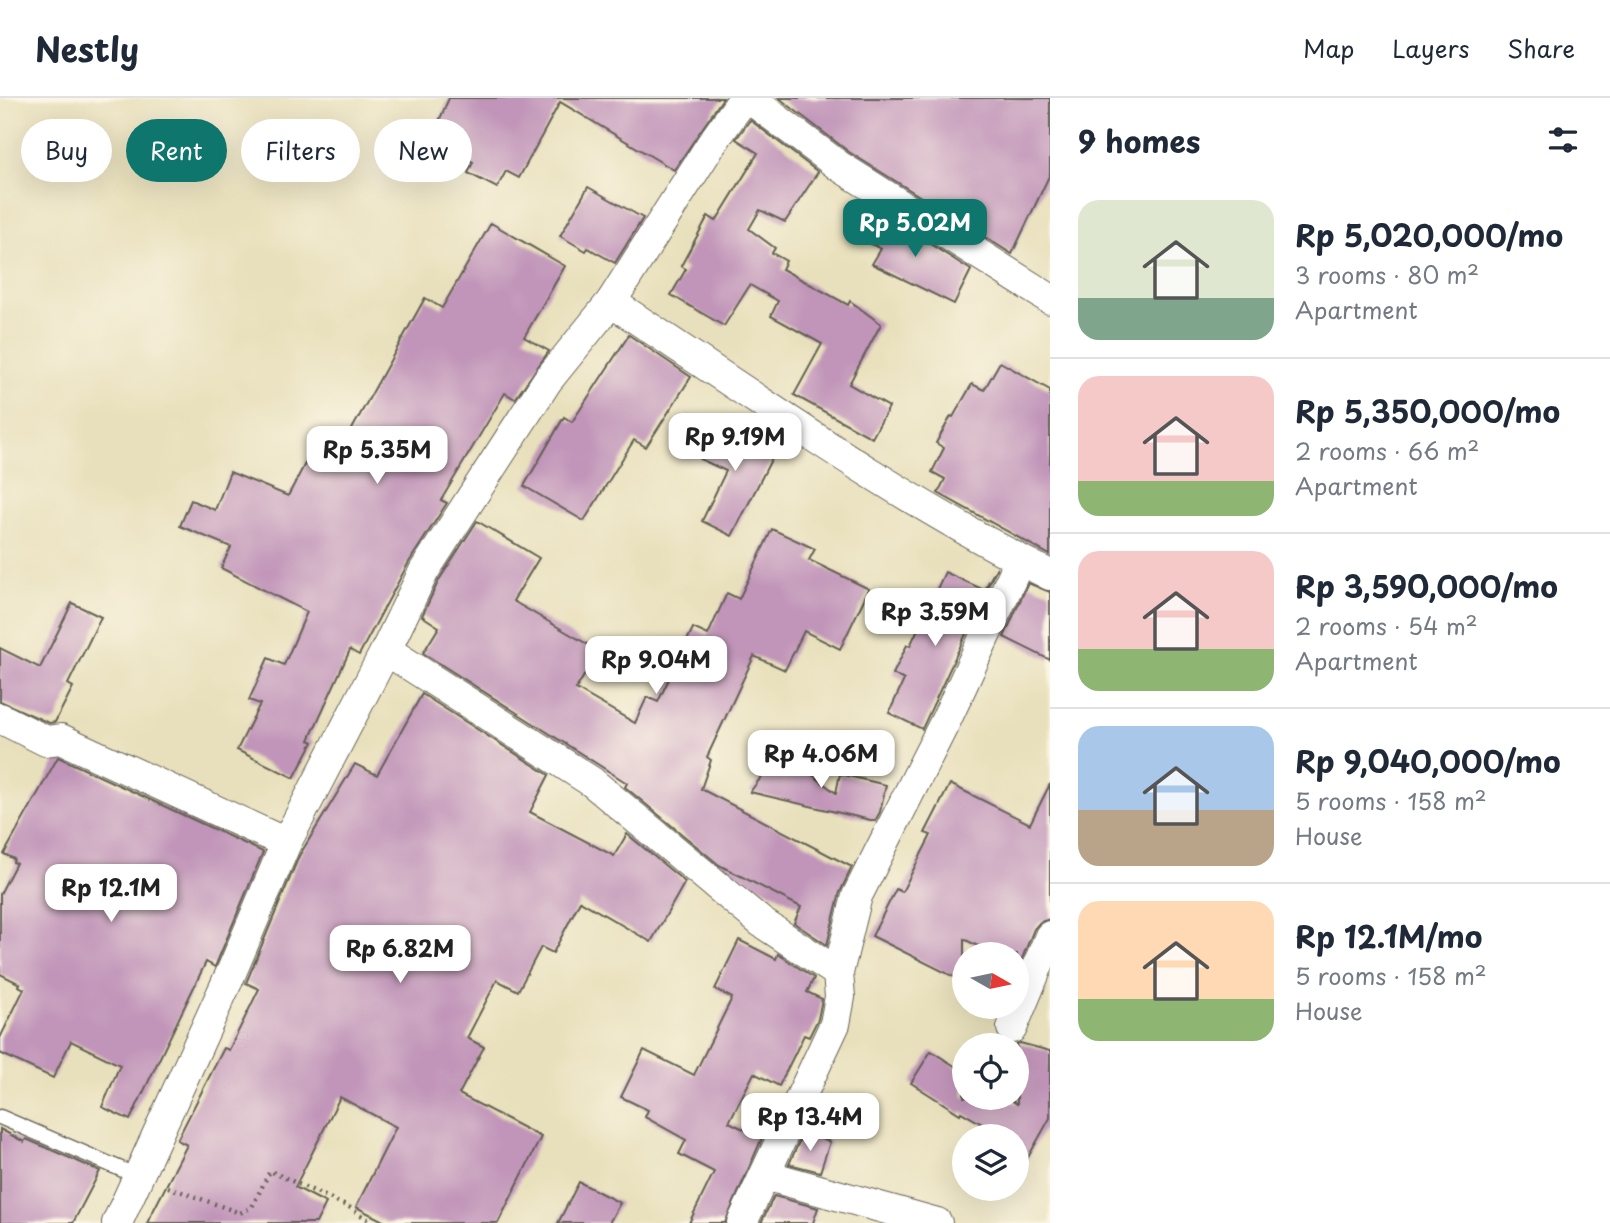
<!DOCTYPE html>
<meta charset="utf-8">
<style>
:root{--surface:#fff;--page:#f2f2f3;--text:#1f2937;--muted:#747a83;--line:#e0e1e3;--accent:#0f766e}
body{margin:0;font-family:"Playpen Sans",sans-serif;background:var(--page);color:var(--text);height:100vh;display:flex;flex-direction:column;font-size:26px;white-space:nowrap}
*{box-sizing:border-box;margin:0}
p{font-size:23px;color:var(--muted)}
.icon{flex:none;width:38px;height:38px;fill:none;stroke:currentColor;stroke-width:2;stroke-linecap:round;stroke-linejoin:round}
.map{position:relative;flex:1;overflow:hidden}
.sheet{display:flex;flex-direction:column;background:var(--surface);width:560px}
.sheet>*{flex:none}
.guide{position:absolute;left:21px;top:21px;width:665px;height:63px;display:flex;gap:14px}
.needle{width:46px;rotate:99deg}
.tools{position:absolute;left:952px;top:844px;display:grid;gap:14px}
.tools a{display:grid;place-items:center;width:77px;height:77px;border-radius:50%;background:var(--surface);box-shadow:0 7px 28px #0002;font-size:35px}
.price{position:absolute;translate:-50% -60px;padding:0 16px;border-radius:14px;background:#fff;color:#222;font-size:23px;line-height:46px;filter:drop-shadow(0 2px 4px #0008)}
.price::after{content:'';position:absolute;left:50%;top:42px;width:21px;height:16px;margin-left:-10px;background:inherit;clip-path:polygon(0 0,100% 0,50% 100%)}
.price.active{background:var(--accent);color:#fff}
ul{padding:0;list-style:none}
li{display:flex;align-items:center;gap:21px;height:175px;padding:0 28px}
li+li{border-top:2px solid var(--line)}
li span{display:grid;place-items:center;flex:none;width:196px;height:140px;border-radius:21px;color:#555}
li>.icon{margin-inline-start:auto}
span .icon{width:84px;height:84px;fill:#fffc;stroke-width:1}
li b{font-size:30px}
h2{display:flex;justify-content:space-between;align-items:center;height:84px;padding:0 28px;font-size:30px}
.tag{padding:0 24px;border-radius:32px;background:var(--surface);box-shadow:0 7px 28px #0002;font-size:24px;line-height:63px}
.tag.active{background:var(--accent);color:#fff}
header{display:flex;align-items:center;gap:42px;box-sizing:border-box;height:98px;padding:0 35px;background:var(--surface);border-bottom:2px solid var(--line)}
header strong{font-size:33px}
nav{display:flex;gap:38px;margin-inline-start:auto;font-size:24px}
main{display:flex;flex:1;min-height:0}
.map>svg:first-child{display:block}
.building{fill:#c195b9}
.lines{fill:none;stroke-linecap:round;stroke-linejoin:round}
.lane-casing{stroke:#636154;stroke-width:17}
.street-casing{stroke:#636154;stroke-width:32}
.path{stroke:#636154;stroke-width:4.5;stroke-dasharray:2 5;stroke-linecap:butt}
.lane{stroke:#fff;stroke-width:14}
.street{stroke:#fff;stroke-width:30}
</style>
<header>
<strong>Nestly</strong>
<nav><a>Map</a><a>Layers</a><a>Share</a></nav>
</header>
<main>
<div class="map">
<svg width="1050" height="1125" viewBox="0 0 1050 1125">
<rect width="100%" height="100%" fill="#fcf5e5"/>
<filter id="ink" filterUnits="userSpaceOnUse"><feTurbulence type="fractalNoise" baseFrequency=".0143" numOctaves="2"/><feDisplacementMap in="SourceGraphic" scale="14" xChannelSelector="R" yChannelSelector="G"/><feConvolveMatrix kernelMatrix="1 2 1 2 8 2 1 2 1" color-interpolation-filters="sRGB"/></filter>
<filter id="wash" filterUnits="userSpaceOnUse"><feTurbulence type="fractalNoise" baseFrequency=".00686" numOctaves="4" result="noise"/><feDisplacementMap in="SourceGraphic" scale="28" xChannelSelector="R" yChannelSelector="G"/><feGaussianBlur stdDeviation="1.57" result="paint"/><feColorMatrix in="noise" values="0 0 0 0 0 0 0 0 0 0 0 0 0 0 0 0 0 1.4 0 .05"/><feComposite in="paint" operator="in"/></filter>
<g filter="url(#wash)">
<rect width="100%" height="100%" fill="#e8e0bc"/>
<g id="blocks">
<g class="building">
<path d="M449,0H723L674,72L560,4L519,80L506,73L497,90L468,75L473,64L430,44Z"/>
<path d="M779,0H1050V76L1012,156L849,54Z"/>
<path d="M750,22L818,74L785,124L760,112L749,131L775,150L772,155L786,163L782,171L848,207L850,203L881,226L849,286L889,309L872,340L794,297L822,246L771,218L778,203L750,187L724,228L671,197L686,171L681,168L708,118L716,123L758,55L736,41Z"/>
<path d="M588,89L643,120L615,165L588,150L586,153L560,138Z"/>
<path d="M878,113L971,172L954,206L872,166L881,151L862,141Z"/>
<path d="M491,125L565,168L524,239L549,253L515,301L505,295L441,402L447,405L409,464L359,557L350,552L309,642L313,644L294,680L237,652L260,606L249,602L268,560L284,567L307,514L221,470L231,449L180,428L191,402L215,412L230,374L288,398L319,339L341,351L425,200L442,210Z"/>
<path d="M629,237L691,279L646,349L634,342L584,423L524,388L564,319L572,324Z"/>
<path d="M1000,264L1050,292V457L938,395L945,381L932,374L944,350L936,345L951,318L953,319L972,286L984,292Z"/>
<path d="M721,320L778,348L732,438L702,423L726,373L700,361Z"/>
<path d="M477,423L539,460L513,503L599,553L576,591L635,625L647,599L658,604L693,530L708,537L727,495L739,501L772,431L815,451L809,462L869,491L840,551L804,533L785,572L754,558L707,659L711,662L701,691L852,769L840,794L827,847L794,825L801,809L719,767L625,689L627,685L423,555L439,529L422,518L439,482Z"/>
<path d="M997,469L922,631L889,615L904,582L893,576L907,547L910,548L945,474L984,492Z"/>
<path d="M1028,485L1050,494V562L1004,539Z"/>
<path d="M72,505L101,519L68,586L73,589L55,624L49,625L0,603V550L40,570Z"/>
<path d="M422,596L549,677L530,714L614,758L627,736L685,784L651,844L580,803L553,855L541,849L518,893L497,882L467,940L484,949L459,996L541,1039L498,1125H387L356,1109L396,1029L340,999L295,1089L326,1105L316,1125H147L187,1047L177,1042L224,950L229,952L259,891L246,885L299,758L355,666L377,677Z"/>
<path d="M781,653L836,695L840,676L886,687L880,714L875,723L750,694Z"/>
<path d="M58,659L263,754L215,869L206,864L130,1022L102,1009L120,967L71,943L53,980L0,955V940L24,891L19,888L20,886L0,876V796L16,765L13,764L14,761L4,756Z"/>
<path d="M950,686L1030,726L1050,686V821L1040,824L1034,831L1019,868L1017,856H994L964,841V884L872,838L896,791L902,794L931,737L925,735Z"/>
<path d="M739,842L776,861L778,856L814,880L807,894L822,901L818,921L809,939L804,937L779,988L754,975L729,1024L762,1040L725,1125H689L714,1074L679,1056L686,1042L645,1019L648,1012L621,999L644,952L694,977L732,900L715,891Z"/>
<path d="M1020,945L1050,953V1020L1017,1079V1038H1003L961,1014L960,1016L911,985L931,953L964,974V999H1006L1017,1006V946Z"/>
<path d="M0,1031L24,1044L26,1041L100,1073L73,1125H0Z"/>
<path d="M803,1035L830,1044L820,1074L789,1066Z"/>
<path d="M579,1084L620,1105L609,1125H558Z"/>
<path d="M774,1098L818,1110L813,1125H761Z"/>
</g>
</g>
</g>
<g filter="url(#ink)">
<use href="#blocks" fill-opacity="0" stroke="#636154" stroke-width="2"/>
<g class="lines">
<g class="lane-casing">
<path id="lane" d="M0,1019L137,1078"/>
</g>
<g class="street-casing">
<g id="street">
<path d="M749,0L839,68L1050,201"/>
<path d="M611,204C755,299 896,400 1050,477"/>
<path d="M386,552L592,684L761,824L838,875"/>
<path d="M0,620L46,643L61,641L286,745"/>
<path d="M1012,930L1050,838"/>
<path d="M765,1077L937,1125"/>
<path d="M117,1125L231,875L286,745L386,552L424,473L547,283L611,204L710,48L744,0"/>
<path d="M742,1125L835,926L840,899L838,875L857,798L947,620L1020,462"/>
</g>
</g>
<path class="path" d="M168,1089L240,1115L252,1109L270,1073L349,1109L373,1125"/>
<use href="#lane" class="lane"/>
<use href="#street" class="street"/>
</g>
</g>
</svg>
<div class="tools">
<a><svg class="needle" viewBox="-14 -14 28 28"><path d="M0-13l5 13h-10z" fill="#e53935"/><path d="M0 13l5-13h-10z" fill="#747a83"/></svg></a>
<a><svg class="icon" aria-label="locate" viewBox="0 0 24 24"><circle cx="12" cy="12" r="6"/><path d="M12 2v4M12 18v4M2 12h4M18 12h4"/></svg></a>
<a><svg class="icon" aria-label="layers" viewBox="0 0 24 24"><path d="M12 4l9 5-9 5-9-5zM3 14l9 5 9-5"/></svg></a>
</div>
<b class="price active" style="left:915px;top:161px">Rp 5.02M</b>
<b class="price" style="left:735px;top:375px">Rp 9.19M</b>
<b class="price" style="left:377px;top:388px">Rp 5.35M</b>
<b class="price" style="left:935px;top:550px">Rp 3.59M</b>
<b class="price" style="left:656px;top:598px">Rp 9.04M</b>
<b class="price" style="left:821px;top:692px">Rp 4.06M</b>
<b class="price" style="left:111px;top:826px">Rp 12.1M</b>
<b class="price" style="left:400px;top:887px">Rp 6.82M</b>
<b class="price" style="left:810px;top:1055px">Rp 13.4M</b>
<div class="guide">
<a class="tag">Buy</a>
<a class="tag active">Rent</a>
<a class="tag">Filters</a>
<a class="tag">New</a>
</div>
</div>
<section class="sheet">
<h2>9 homes<svg class="icon" aria-label="filters" viewBox="0 0 24 24"><path d="M4 7h16M4 17h16"/><circle cx="9" cy="7" r="2"/><circle cx="15" cy="17" r="2"/></svg></h2>
<ul>
<li><span style="background:linear-gradient(#dfe7d0 70%,#7fa58c 0)"><svg class="icon" aria-label="home" viewBox="0 0 24 24"><path d="M3 11l9-7 9 7M6 9v11h12V9"/></svg></span><div><b>Rp 5,020,000/mo</b><p>3 rooms · 80 m²</p><p>Apartment</p></div></li>
<li><span style="background:linear-gradient(#f6c9c9 75%,#8fb573 0)"><svg class="icon" aria-label="home" viewBox="0 0 24 24"><path d="M3 11l9-7 9 7M6 9v11h12V9"/></svg></span><div><b>Rp 5,350,000/mo</b><p>2 rooms · 66 m²</p><p>Apartment</p></div></li>
<li><span style="background:linear-gradient(#f6c9c9 70%,#8fb573 0)"><svg class="icon" aria-label="home" viewBox="0 0 24 24"><path d="M3 11l9-7 9 7M6 9v11h12V9"/></svg></span><div><b>Rp 3,590,000/mo</b><p>2 rooms · 54 m²</p><p>Apartment</p></div></li>
<li><span style="background:linear-gradient(#a9c7e8 60%,#b9a48a 0)"><svg class="icon" aria-label="home" viewBox="0 0 24 24"><path d="M3 11l9-7 9 7M6 9v11h12V9"/></svg></span><div><b>Rp 9,040,000/mo</b><p>5 rooms · 158 m²</p><p>House</p></div></li>
<li><span style="background:linear-gradient(#ffd9b3 70%,#8fb573 0)"><svg class="icon" aria-label="home" viewBox="0 0 24 24"><path d="M3 11l9-7 9 7M6 9v11h12V9"/></svg></span><div><b>Rp 12.1M/mo</b><p>5 rooms · 158 m²</p><p>House</p></div></li>
</ul>
</section>
</main>
